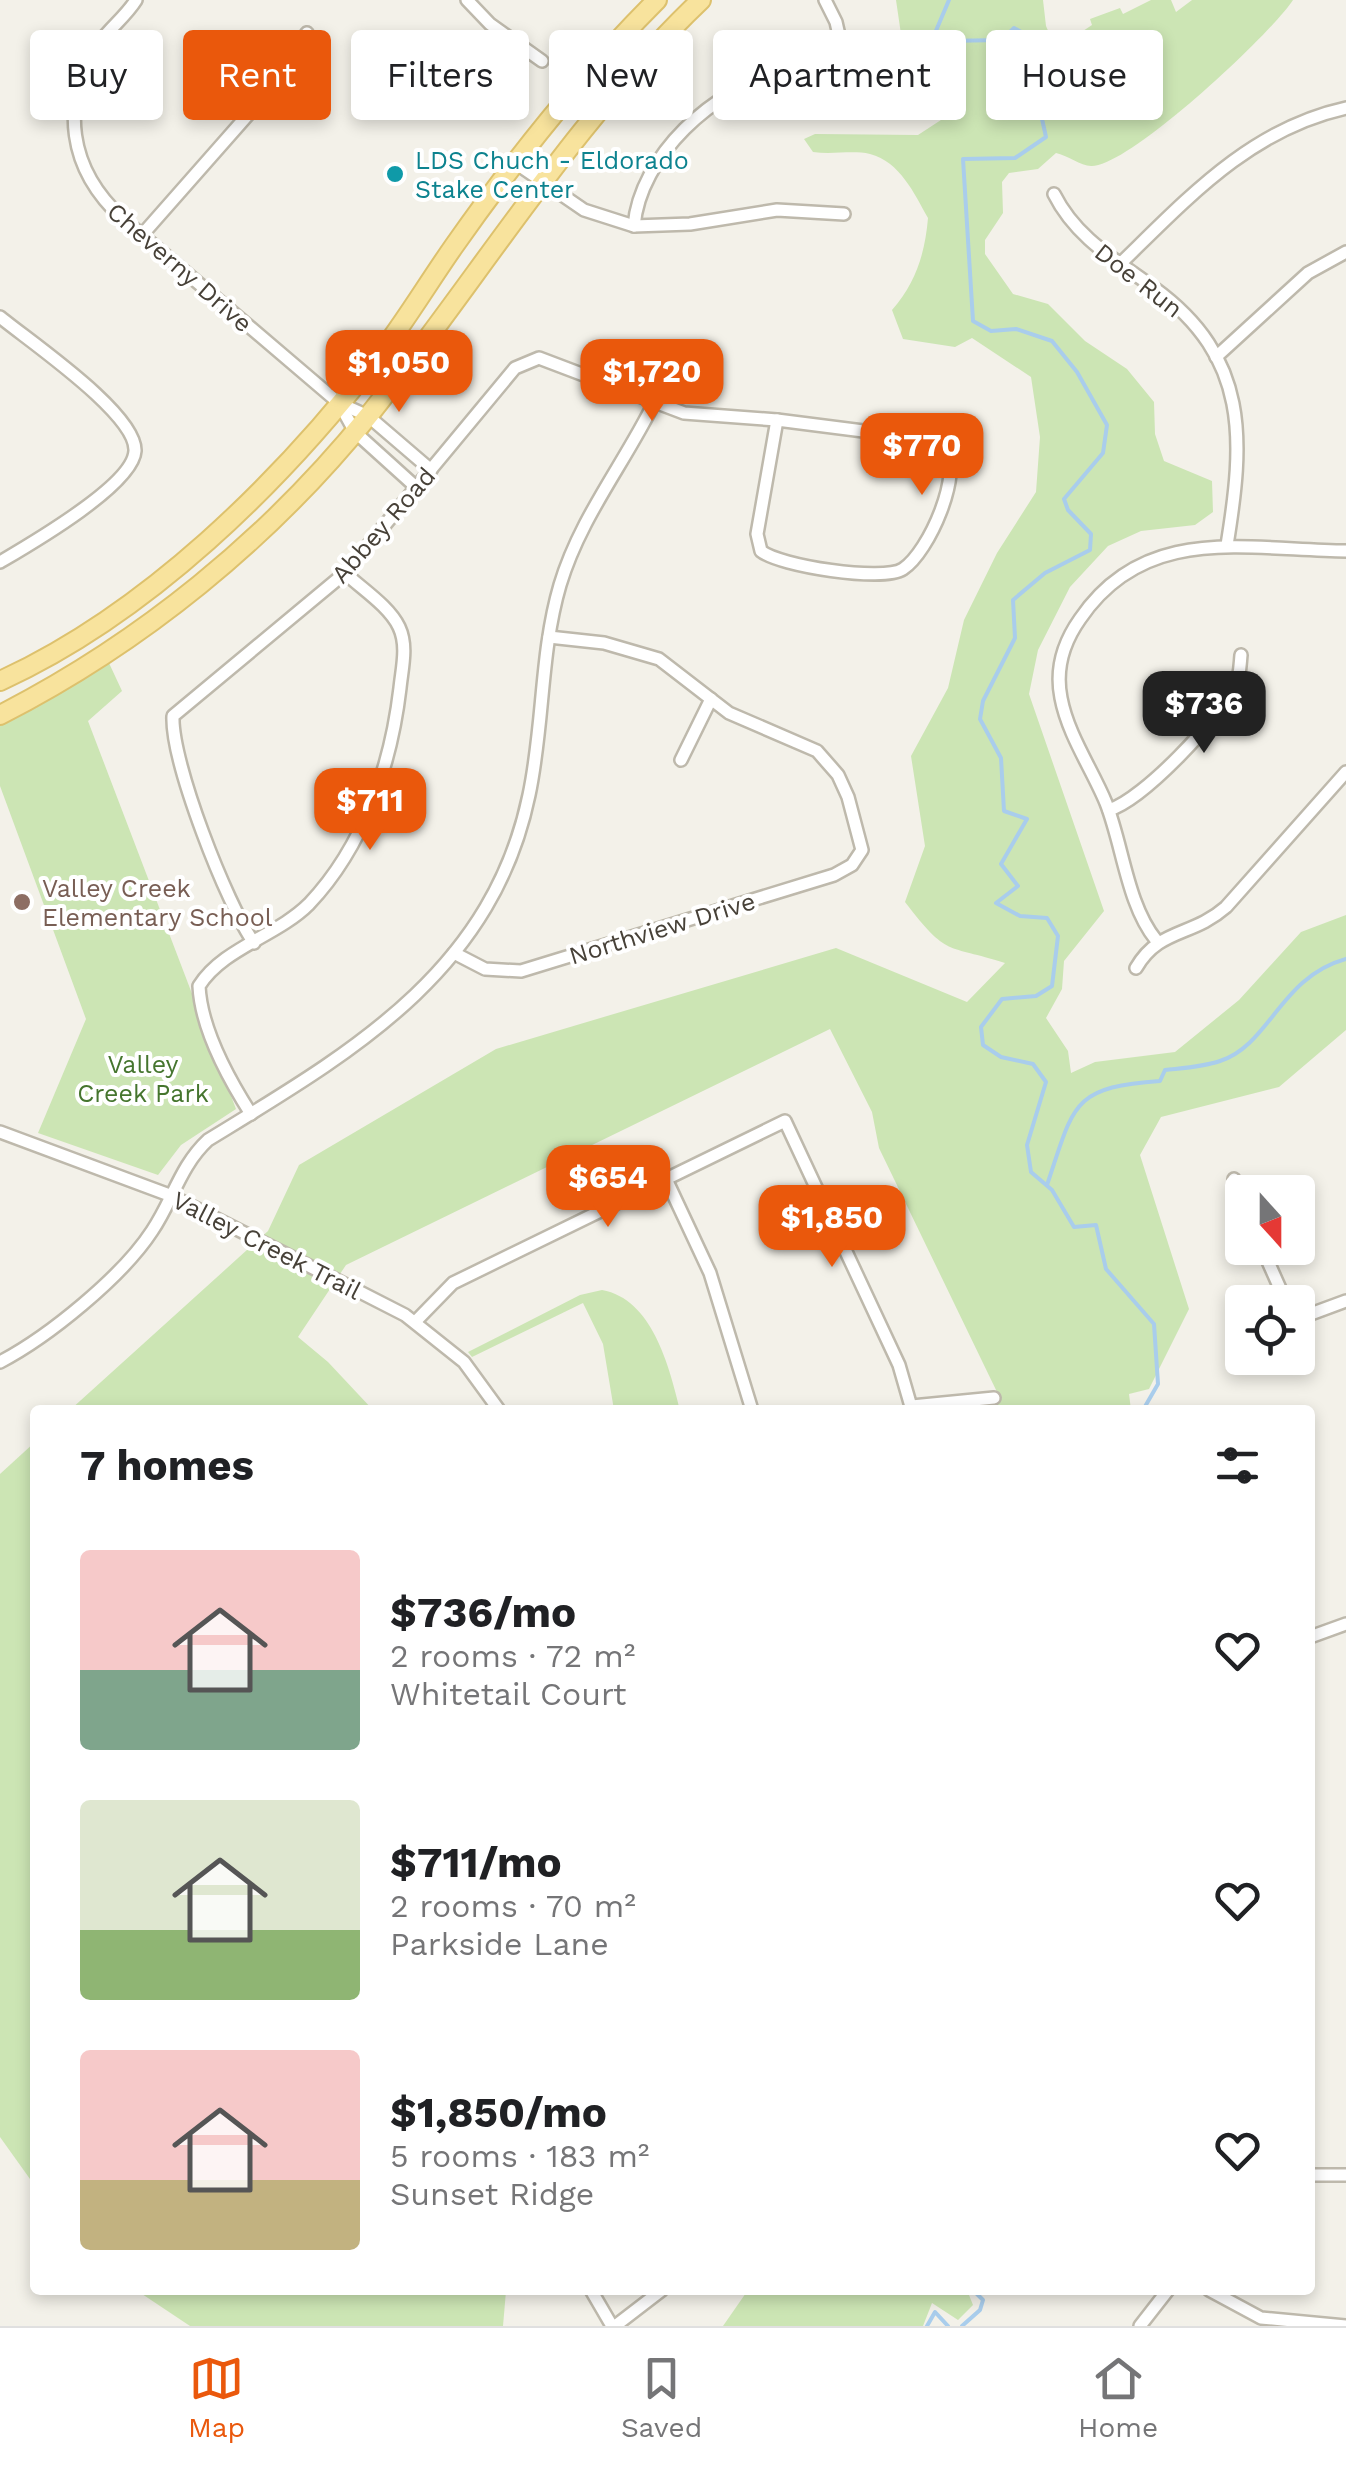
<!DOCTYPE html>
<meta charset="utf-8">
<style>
:root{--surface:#fff;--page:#f6f6f6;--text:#202124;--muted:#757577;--line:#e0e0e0;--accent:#ea580c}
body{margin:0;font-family:"Work Sans",sans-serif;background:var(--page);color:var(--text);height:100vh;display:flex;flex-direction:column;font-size:38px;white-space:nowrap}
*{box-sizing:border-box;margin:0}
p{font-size:32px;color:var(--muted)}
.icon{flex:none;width:55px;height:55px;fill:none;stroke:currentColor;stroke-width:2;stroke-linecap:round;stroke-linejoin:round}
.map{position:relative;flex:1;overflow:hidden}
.side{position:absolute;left:30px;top:1405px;width:1285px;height:890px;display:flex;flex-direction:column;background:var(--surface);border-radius:10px;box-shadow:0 5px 15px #0003}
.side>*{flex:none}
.top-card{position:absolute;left:30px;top:30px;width:1288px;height:90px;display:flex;gap:20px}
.needle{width:65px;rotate:159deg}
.fabs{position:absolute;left:1225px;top:1175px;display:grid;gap:20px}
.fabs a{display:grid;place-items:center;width:90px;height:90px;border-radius:10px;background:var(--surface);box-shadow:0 5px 15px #0003;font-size:50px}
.price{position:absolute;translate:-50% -85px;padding:0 22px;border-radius:20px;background:var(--accent);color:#fff;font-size:32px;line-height:65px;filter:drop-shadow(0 2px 5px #0008)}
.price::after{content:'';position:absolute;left:50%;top:60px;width:30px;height:22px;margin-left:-15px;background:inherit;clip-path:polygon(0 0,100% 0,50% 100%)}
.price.selected{background:#222;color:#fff}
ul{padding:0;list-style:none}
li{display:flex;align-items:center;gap:30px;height:250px;padding:0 50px}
li span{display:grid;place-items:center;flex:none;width:280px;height:200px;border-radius:10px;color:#555}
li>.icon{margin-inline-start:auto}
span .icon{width:120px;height:120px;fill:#fffc;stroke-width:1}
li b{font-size:42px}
h2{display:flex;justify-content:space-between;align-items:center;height:120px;padding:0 50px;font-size:42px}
.chip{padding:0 35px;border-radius:10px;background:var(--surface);box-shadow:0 5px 15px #0003;font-size:35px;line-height:90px}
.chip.selected{background:var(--accent);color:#fff}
.tab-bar{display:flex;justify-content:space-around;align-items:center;height:140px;border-top:2px solid var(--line);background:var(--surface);font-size:28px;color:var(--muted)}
.tab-bar a{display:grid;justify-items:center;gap:5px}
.tab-bar .selected{color:var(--accent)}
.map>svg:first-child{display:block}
.green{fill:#cce5b4}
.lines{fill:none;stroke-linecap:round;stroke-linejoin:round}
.stream{stroke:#a9cdec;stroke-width:4}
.street-casing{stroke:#beb9ac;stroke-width:16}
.primary-casing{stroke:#ddc16d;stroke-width:22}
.street{stroke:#fff;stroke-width:11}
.primary{stroke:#f8e39d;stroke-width:18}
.culture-dot{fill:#0f9aa8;stroke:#fff;stroke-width:4}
.education-dot{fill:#8d6e63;stroke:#fff;stroke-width:4}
.labels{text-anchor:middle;stroke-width:8;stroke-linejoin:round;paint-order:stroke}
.culture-label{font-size:25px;fill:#0d838f;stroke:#fff;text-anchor:start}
.street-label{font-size:25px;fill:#474138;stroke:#fff}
.education-label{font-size:25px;fill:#785e54;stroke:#fff;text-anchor:start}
.park-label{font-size:25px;fill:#45752e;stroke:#fff}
</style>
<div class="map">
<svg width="1346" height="2326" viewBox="0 0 1346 2326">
<rect width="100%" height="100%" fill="#f3f1e9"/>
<g class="green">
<path d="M896,0H1043L1046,26L1056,49L1092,25L1090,19L1120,8L1123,14L1151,0H1171L1176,12L1192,0H1293C1271,34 1128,168 1091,166C1081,166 1067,155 1056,153L1038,169L1009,173L1002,182L1003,213L985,240V254L1013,294L1048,304L1085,341L1127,369L1154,402L1155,434L1164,461L1212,481L1213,512L1195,525L1141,531L1108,546L1070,587L1038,650L1029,694L1104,911L1064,961L1062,989L1046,1018L1068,1051L1071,1073L1095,1062L1175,1052L1239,1000L1301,932L1346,915V1030L1279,1087L1161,1117L1140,1155L1189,1309L1149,1389L1129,1394L1131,1410H998L997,1392L879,1148L872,1112L830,1029L346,1265L298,1337L328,1362L373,1410H70L268,1231L299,1165L496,1049L836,948L967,1002L1005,963C946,944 948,958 905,902L925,846L911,756L948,688L964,620L997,553L1036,492L1040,437L1031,377L972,338L955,347L903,339L892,310C916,283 925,253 928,218C914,193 900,162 870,154C852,150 832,155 813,152L804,139L815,134L918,135L944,118L939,94L916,82L919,60L902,41Z"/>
<path d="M109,663L122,691L88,721L236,1109L181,1145L158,1175L38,1133L86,1019L0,786V724Z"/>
<path d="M602,1290C652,1299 669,1365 680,1410H614L603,1344L583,1303L472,1357L468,1352L580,1295Z"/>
<path d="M35,1442V2186L0,2137V1474Z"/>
<path d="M136,2290H506V2291L503,2326H190Z"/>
<path d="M748,2290H967L973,2305L958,2320L932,2303L923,2326H723Z"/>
</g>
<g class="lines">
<g class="stream">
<path d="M949,0L935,33L945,41L1002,40L1014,28L1023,33L1046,137L1015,158L963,159L973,321L991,331L1016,329L1052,341L1077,372L1107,425L1103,453L1064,499L1068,510L1091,534L1090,550L1045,573L1013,600L1015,638L983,701L980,719L1001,758L1004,811L1027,819L1001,864L1018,886L996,903L1020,916L1047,918L1058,936L1052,986L1036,996L1002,999L981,1027L983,1045L1001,1057L1033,1064L1046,1082L1027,1145L1031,1172L1052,1190L1074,1227L1096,1225L1106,1269L1154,1324L1158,1384L1143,1410"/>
<path d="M1047,1185C1074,1105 1071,1087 1160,1081L1165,1070C1183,1068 1203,1067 1220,1061C1270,1045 1280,977 1346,959"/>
<path d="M927,2326L935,2312L948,2326"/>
<path d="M962,2326L980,2310L983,2300L973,2290"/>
</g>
<g class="street-casing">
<g id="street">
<path d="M136,0C126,16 111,27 100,42C58,104 69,170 123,219L339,403L368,416L431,470"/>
<path d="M467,0L490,24L542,61"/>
<path d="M825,0L836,22L846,66"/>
<path d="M517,164L584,210L634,226L690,224L777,210L844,214"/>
<path d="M1054,194C1076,238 1116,260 1154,288C1250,358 1244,440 1227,545"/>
<path d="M634,226C640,156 714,88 781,73C817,64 860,64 896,69"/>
<path d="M142,235L253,109L307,33"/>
<path d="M1119,265C1187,199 1250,129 1346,108"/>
<path d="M0,317C29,341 137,414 135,451C133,485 29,545 0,562"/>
<path d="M1216,357L1308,273L1346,252"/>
<path d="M339,403L355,432L417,488"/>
<path d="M777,420L926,439L945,446C964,472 929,552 903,569C883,582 779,566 761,551L757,534Z"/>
<path d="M681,760L711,699"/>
<path d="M1109,810C1144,799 1219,719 1236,685C1240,676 1240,665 1241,655"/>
<path d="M1156,940C1127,904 1123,846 1106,803C1092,769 1068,735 1061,698C1055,668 1063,643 1080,619C1145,523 1247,550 1346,551"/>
<path d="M254,943C227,905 171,762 173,716L345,573L515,368L539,358L684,413L777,420"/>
<path d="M454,953L485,969L521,971L834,875L852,865L862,850L848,797L838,775L817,751L729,713L659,659L604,643L549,637"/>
<path d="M1136,968C1159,928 1192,937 1226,907L1346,772"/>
<path d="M251,1114C228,1078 201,1029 199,986C223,948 277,936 309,904C364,846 391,765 400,688C402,668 408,646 399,627C389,606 362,589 345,573"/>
<path d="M0,1132L172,1196L405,1315L464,1362L499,1410"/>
<path d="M666,1179L710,1273L752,1410"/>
<path d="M1234,1179L1242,1199"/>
<path d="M1262,1248L1286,1302"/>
<path d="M1298,1313L1308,1315L1346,1301"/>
<path d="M416,1321L453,1283L785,1121L899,1365L912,1410"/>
<path d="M0,1362C48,1337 122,1277 152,1231C173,1200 180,1166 208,1140C350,1053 492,973 529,795C544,725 540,653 560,585C580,518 624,464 654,403"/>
<path d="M912,1406L994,1398"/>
<path d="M1310,1637L1346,1624"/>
<path d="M1310,2175H1346"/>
<path d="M591,2290L612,2326"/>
<path d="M1209,2290L1261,2318L1346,2326"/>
<path d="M615,2326L662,2290"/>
<path d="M1140,2326L1168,2290"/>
</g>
</g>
<g class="primary-casing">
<g id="primary">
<path d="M0,681C147,614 279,484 377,358C405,322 428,283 454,246C515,159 582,75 657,0"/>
<path d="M0,715C141,643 269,539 369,415C480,276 571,124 701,0"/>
</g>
</g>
<use href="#street" class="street"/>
<use href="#primary" class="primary"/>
</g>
<circle class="culture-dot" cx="395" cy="174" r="10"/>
<circle class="education-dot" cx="22" cy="902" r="10"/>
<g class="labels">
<g class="culture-label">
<text x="415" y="169">LDS Chuch - Eldorado<tspan x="415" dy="29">Stake Center</tspan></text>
</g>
<g class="street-label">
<text transform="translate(180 267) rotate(41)" y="9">Cheverny Drive</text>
<text transform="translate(1139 280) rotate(38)" y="9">Doe Run</text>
<text transform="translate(383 525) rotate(-49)" y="9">Abbey Road</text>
<text transform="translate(662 928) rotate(-17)" y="9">Northview Drive</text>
<text transform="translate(267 1245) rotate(27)" y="9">Valley Creek Trail</text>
</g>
<g class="education-label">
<text x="42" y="897">Valley Creek<tspan x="42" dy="29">Elementary School</tspan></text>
</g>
<g class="park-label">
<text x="143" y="1073">Valley<tspan x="143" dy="29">Creek Park</tspan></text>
</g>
</g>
</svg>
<div class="fabs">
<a><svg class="needle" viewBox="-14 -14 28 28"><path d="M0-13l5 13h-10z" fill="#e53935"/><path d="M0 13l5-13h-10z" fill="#757577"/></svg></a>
<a><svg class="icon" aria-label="locate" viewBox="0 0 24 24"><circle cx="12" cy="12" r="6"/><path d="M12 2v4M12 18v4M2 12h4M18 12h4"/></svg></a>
</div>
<b class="price" style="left:399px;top:415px">$1,050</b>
<b class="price" style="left:652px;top:424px">$1,720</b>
<b class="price" style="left:922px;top:498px">$770</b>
<b class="price selected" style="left:1204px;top:756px">$736</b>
<b class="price" style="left:370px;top:853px">$711</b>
<b class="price" style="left:608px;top:1230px">$654</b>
<b class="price" style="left:832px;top:1270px">$1,850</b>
<div class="top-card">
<a class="chip">Buy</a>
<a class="chip selected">Rent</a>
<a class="chip">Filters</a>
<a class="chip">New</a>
<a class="chip">Apartment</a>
<a class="chip">House</a>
</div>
<section class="side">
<h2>7 homes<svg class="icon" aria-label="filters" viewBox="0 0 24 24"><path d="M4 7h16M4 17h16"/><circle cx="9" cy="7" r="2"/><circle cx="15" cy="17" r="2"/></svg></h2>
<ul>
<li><span style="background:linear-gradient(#f6c9c9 60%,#7fa58c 0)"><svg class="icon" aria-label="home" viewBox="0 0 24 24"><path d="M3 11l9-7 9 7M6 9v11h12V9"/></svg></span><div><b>$736/mo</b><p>2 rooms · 72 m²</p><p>Whitetail Court</p></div><svg class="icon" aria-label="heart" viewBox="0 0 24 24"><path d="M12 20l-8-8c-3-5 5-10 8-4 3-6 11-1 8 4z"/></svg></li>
<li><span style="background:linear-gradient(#dfe7d0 65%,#8fb573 0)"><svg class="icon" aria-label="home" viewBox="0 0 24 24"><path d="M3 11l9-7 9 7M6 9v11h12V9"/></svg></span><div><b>$711/mo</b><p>2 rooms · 70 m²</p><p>Parkside Lane</p></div><svg class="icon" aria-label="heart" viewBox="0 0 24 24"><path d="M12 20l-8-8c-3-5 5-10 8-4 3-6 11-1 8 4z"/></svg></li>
<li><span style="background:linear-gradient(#f6c9c9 65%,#c2b280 0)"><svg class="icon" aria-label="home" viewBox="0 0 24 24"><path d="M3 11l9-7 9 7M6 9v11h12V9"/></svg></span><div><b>$1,850/mo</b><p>5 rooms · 183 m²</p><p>Sunset Ridge</p></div><svg class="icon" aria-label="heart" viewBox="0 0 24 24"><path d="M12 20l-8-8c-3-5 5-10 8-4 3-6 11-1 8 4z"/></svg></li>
</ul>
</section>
</div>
<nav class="tab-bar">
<a class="selected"><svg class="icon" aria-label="map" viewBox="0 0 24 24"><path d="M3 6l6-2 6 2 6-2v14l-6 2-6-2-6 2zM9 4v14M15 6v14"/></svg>Map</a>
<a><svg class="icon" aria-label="saved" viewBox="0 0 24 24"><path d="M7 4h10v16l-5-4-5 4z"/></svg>Saved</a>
<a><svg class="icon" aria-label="home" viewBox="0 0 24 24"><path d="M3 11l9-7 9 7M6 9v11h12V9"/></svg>Home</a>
</nav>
